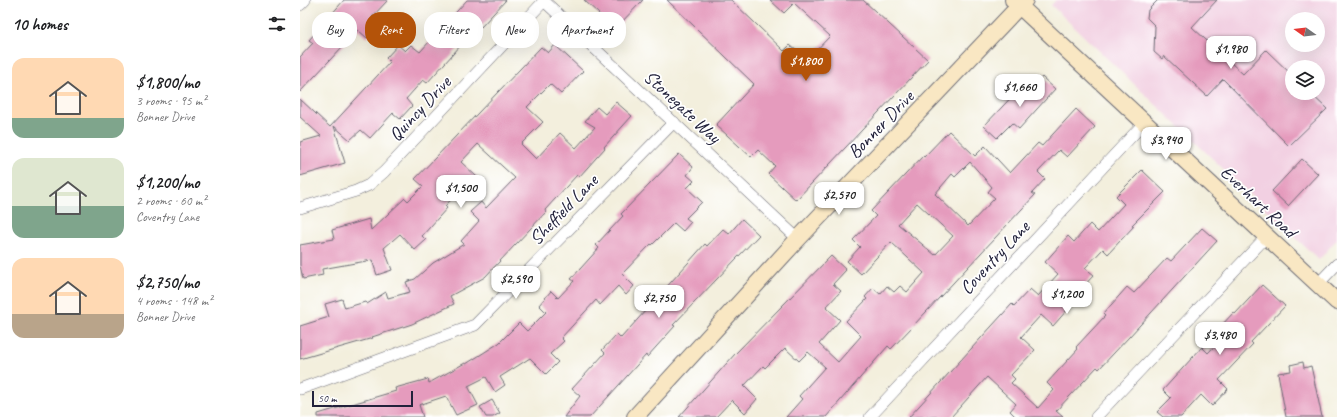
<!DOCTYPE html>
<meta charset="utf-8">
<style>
:root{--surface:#fff;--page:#f2f2f2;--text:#202124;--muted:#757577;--accent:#b45309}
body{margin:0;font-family:Caveat,sans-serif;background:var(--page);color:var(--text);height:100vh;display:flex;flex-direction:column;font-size:15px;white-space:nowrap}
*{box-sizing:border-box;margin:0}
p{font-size:13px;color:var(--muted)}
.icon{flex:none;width:22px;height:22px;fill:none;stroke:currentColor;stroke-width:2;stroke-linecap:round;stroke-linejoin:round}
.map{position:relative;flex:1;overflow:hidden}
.details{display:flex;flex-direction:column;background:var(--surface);width:300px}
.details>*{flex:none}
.hud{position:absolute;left:12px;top:12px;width:380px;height:36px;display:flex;gap:8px}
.needle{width:26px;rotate:284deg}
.buttons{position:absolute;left:985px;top:12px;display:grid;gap:8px}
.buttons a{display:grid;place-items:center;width:40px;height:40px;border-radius:50%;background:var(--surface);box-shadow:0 4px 16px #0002;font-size:20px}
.scale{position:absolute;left:12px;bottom:10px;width:101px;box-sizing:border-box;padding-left:4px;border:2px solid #22223b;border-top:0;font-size:11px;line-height:14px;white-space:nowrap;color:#22223b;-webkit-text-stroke:3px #fff;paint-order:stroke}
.price{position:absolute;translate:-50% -34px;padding:0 9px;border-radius:8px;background:#fff;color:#222;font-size:13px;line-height:26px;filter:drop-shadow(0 1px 2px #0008)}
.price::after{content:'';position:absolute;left:50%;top:24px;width:12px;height:9px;margin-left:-6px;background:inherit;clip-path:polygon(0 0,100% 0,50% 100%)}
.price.selected{background:var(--accent);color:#fff}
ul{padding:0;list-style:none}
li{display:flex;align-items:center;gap:12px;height:100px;padding:0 12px}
li span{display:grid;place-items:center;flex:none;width:112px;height:80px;border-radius:12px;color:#555}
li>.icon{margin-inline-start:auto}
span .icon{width:48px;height:48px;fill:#fffc;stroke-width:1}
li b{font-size:17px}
h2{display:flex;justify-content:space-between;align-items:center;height:48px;padding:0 12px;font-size:17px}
.tag{padding:0 14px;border-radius:16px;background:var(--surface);box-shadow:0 4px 16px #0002;font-size:14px;line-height:36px}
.tag.selected{background:var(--accent);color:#fff}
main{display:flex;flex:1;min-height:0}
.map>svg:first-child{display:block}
.built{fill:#f2d0e2;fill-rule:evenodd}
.building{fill:#e59bbd;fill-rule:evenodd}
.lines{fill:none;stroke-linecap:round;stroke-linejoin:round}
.street-casing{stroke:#6b6a74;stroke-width:12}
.secondary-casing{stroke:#6b6a74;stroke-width:18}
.street{stroke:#fff;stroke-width:11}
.secondary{stroke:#f9e7c3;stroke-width:16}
.labels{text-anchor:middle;stroke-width:3.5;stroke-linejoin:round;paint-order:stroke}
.street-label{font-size:19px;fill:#22223b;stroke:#fff}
</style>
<main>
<section class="details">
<h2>10 homes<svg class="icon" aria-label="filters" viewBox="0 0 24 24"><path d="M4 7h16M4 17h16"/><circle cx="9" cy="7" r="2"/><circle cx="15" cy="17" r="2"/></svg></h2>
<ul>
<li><span style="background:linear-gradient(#ffd9b3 75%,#7fa58c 0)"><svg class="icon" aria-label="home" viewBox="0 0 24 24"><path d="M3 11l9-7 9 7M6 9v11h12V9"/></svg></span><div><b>$1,800/mo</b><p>3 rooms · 95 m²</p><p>Bonner Drive</p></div></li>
<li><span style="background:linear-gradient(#dfe7d0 60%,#7fa58c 0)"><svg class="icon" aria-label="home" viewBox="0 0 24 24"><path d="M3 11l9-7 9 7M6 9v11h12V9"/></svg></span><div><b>$1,200/mo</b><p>2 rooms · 60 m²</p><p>Coventry Lane</p></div></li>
<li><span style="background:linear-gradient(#ffd9b3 70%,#b9a48a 0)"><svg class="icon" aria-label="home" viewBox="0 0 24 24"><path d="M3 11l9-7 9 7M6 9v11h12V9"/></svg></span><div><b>$2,750/mo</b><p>4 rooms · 148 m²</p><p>Bonner Drive</p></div></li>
</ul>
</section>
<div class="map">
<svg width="1037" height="417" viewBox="0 0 1037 417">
<rect width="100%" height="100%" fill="#fff"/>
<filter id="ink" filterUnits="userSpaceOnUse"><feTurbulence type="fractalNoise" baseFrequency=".025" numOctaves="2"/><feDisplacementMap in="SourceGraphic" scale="8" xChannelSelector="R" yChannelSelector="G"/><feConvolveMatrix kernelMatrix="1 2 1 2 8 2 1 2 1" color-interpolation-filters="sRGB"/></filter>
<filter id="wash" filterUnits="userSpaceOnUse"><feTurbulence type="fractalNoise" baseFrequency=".012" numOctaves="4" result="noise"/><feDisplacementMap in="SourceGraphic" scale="16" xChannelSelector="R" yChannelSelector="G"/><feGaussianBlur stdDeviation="0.9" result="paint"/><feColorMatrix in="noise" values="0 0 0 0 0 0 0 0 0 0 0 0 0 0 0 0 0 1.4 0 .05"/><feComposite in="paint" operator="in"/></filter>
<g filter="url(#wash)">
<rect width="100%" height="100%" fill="#f3efdd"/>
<path class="built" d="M756,0H1037V239L1019,260L751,5ZM992,19H1018V45H992ZM992,67H1018V93H992Z"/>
<g id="blocks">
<g class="building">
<path d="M44,0H88L72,17L79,24L67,38L58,30L0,92V57L13,43L9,40Z"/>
<path d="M167,0H206L181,27L179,25L127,83L123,80L106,99L112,106L100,119L93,113L70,138L61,130L50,140L34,126L45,163L0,176V142L21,136L0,117V99L30,127L90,62L86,58L98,45L105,51L111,45L120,52Z"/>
<path d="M284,0H343L315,29Z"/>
<path d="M367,0H431L484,51L490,45L507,60L530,36L494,3L484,13L470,0H563L628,60L496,200L468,174L475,166L458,150L451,157L416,125L454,84Z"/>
<path d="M858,0H917L892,27L943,74L966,50L992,75V93H1010L1027,109L989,146L923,79L907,96L864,56L862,59L854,52L855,26L847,18L848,10Z"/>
<path d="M255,45L283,71L261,94L250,84L227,107L243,122L221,144L236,159L260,133L276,148L295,127L285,121L297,107L305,114L316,102L332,116L304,147L305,148L279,177L277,175L245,210L246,212L185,277L150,296L154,304L112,324L72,337L73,338L0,359V326L29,317L25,304L42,299L45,308L65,302L67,304L86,292L88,298L110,292L106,282L115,279L133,263L164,244L161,241L179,221L170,212L181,202L186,208L215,178L178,144L161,162L177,177L164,191L162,188L145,206L147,208L122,236L126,240L115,250L100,234L84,248L92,270L77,275L72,260L22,269L23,275L3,279L0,265V245L34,239L32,230L69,219L71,230L105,198L108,201L123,186L115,179L241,47L248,53Z"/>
<path d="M742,77L755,89L719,129L712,123L697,138L684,126L721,87L728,93Z"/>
<path d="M776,109L795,127L767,157L759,150L738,172L745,179L732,193L735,195L613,326L591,349L588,346L526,417H486L502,399L499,396L525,367L508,352L499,361L485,348L465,368L463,366L444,386L457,399L445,413L432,400L416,417H379L435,354L531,256L546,270L533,284L541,291L526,307L540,320L519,344L538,362L561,336L546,321L567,299L565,297L573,288L580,294L587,286L594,292L600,286L607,292L624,273L591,242L561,274L547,261L560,247L553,240L576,216L571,211L623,156L624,157L649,131L675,156L685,146L710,173L738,143L742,146ZM670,162L692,187L688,192L695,198L668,226L635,194L652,174L655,177ZM617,203L653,236L635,255L598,224Z"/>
<path d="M379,154L393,167L387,175L394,181L387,188L402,202L386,218L391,222L383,231L374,223L352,245L351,244L322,274L334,286L326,295L318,286L300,305L296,300L261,338L264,341L250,354L258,362L246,374L230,358L200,377L205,385L195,392L186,377L168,386L178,405L156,415L146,396L119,405L123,417H18V414L96,391L95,388L128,379L129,383L165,363L166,364L199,343L219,323L227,331L246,312L239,305L251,291L258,298L274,281L271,279L299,248L296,245L323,216L321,214Z"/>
<path d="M1002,159L1018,174L988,206L972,191Z"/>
<path d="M842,170L865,192L832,225L834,226L808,254L803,249L785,268L794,275L765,306L768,309L753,326L741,315L721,337L735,350L711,375L715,379L711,383L738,408L754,390L747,383L778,349L776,347L805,316L803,314L827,287L834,293L867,258L871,261L902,228L917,241L829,337L799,369L797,367L756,411L763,417H716L710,411L716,404L687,377L651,417H609L712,304L714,306L730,289L738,296L758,274L745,262L768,236L774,242L790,224L798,232L824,204L816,196Z"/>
<path d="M442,219L459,235L373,325L375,326L347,357L346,355L290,417H264L280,396L272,389L305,353L302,350L317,334L321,338L405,244L407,246L423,229L429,234Z"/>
<path d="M962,285L985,306L951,342L953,344L919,380L928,389L912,406L901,395L881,417H863L857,412L871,398L863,390L902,347L908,353L927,333L920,327L934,312L935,314Z"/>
<path d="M1003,362L1004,368L1011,366L1022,417H986L978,373L991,371L990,365Z"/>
<path d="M192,400L200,413L193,417H186L180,407Z"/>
</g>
</g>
</g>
<g filter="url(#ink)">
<use href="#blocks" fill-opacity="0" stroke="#6b6a74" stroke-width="1"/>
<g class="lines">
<g class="street-casing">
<g id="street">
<path d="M243,0L498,239"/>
<path d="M0,5L5,0"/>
<path d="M0,208L56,191L69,185L84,172L244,1"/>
<path d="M1018,284L1037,264"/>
<path d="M0,389L175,325L374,122"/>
<path d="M570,417L845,122"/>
<path d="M796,417L967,236"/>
</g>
</g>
<g class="secondary-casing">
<g id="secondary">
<path d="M713,0L1037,302"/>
<path d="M335,417L498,239L725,0"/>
</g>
</g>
<use href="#street" class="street"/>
<use href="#secondary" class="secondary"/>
</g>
</g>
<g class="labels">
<g class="street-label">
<text transform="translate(383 106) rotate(43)" y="7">Stonegate Way</text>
<text transform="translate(119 108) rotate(-47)" y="7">Quincy Drive</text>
<text transform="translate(580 124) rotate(-46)" y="7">Bonner Drive</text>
<text transform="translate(959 201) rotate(43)" y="7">Everhart Road</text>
<text transform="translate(263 209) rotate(-46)" y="7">Sheffield Lane</text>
<text transform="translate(694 257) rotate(-47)" y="7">Coventry Lane</text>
</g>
</g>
</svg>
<div class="buttons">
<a><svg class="needle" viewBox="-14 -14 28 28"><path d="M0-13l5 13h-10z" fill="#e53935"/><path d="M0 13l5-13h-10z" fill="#757577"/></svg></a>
<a><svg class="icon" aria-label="layers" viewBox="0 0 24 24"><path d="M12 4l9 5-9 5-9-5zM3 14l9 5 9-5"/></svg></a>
</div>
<div class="scale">50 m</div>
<b class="price" style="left:931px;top:70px">$1,980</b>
<b class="price selected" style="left:506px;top:82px">$1,800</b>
<b class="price" style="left:720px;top:108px">$1,660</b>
<b class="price" style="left:866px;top:161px">$3,940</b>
<b class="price" style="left:161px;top:209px">$1,500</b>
<b class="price" style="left:539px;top:216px">$2,570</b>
<b class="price" style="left:216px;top:300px">$2,590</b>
<b class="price" style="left:767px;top:315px">$1,200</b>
<b class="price" style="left:359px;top:319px">$2,750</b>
<b class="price" style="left:920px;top:356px">$3,480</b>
<div class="hud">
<a class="tag">Buy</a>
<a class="tag selected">Rent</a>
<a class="tag">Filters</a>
<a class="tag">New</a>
<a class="tag">Apartment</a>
</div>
</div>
</main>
